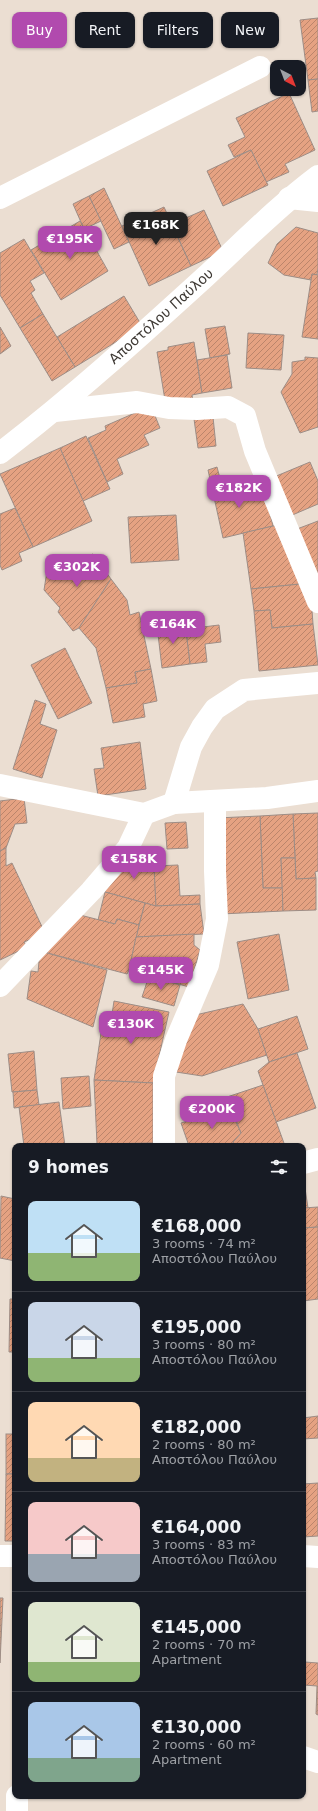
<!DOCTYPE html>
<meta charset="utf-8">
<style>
:root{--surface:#171b24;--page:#20242c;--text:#f1f3f6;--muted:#9ea1a6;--line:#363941;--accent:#b14aae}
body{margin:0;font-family:"DejaVu Sans",sans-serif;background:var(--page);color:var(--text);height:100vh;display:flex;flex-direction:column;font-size:15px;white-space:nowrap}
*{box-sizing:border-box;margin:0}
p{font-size:13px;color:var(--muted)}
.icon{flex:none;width:22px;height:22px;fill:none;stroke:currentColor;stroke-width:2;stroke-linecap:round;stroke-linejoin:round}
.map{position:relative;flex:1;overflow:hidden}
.sheet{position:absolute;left:12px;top:1143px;width:294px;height:656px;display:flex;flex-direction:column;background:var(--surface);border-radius:8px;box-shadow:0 1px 3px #0004}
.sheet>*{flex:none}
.guide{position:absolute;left:12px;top:12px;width:294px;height:36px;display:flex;gap:8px}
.needle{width:26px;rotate:138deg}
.buttons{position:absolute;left:270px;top:60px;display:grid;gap:8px}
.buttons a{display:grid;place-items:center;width:36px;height:36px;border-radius:8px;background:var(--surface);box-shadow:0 1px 3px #0004;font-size:20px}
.price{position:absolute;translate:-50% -34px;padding:0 9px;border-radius:8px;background:var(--accent);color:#fff;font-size:13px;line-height:26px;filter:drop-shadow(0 1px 2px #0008)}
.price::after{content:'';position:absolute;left:50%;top:24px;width:12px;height:9px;margin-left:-6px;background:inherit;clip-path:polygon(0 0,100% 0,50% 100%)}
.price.active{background:#222;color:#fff}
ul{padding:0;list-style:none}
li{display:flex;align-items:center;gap:12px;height:100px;padding:0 16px}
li+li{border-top:1px solid var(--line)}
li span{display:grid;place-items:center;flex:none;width:112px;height:80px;border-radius:8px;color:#555}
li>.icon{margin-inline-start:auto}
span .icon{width:48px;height:48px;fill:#fffc;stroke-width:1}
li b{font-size:17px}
h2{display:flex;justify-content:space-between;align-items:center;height:48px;padding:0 16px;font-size:17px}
.pill{padding:0 14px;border-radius:8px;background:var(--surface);box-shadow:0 1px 3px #0004;font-size:14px;line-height:36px}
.pill.active{background:var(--accent);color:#fff}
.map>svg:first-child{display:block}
.building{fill:url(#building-hatch);stroke:#9d8d86}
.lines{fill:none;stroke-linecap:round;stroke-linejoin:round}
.minor{stroke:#fff;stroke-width:22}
.labels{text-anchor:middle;stroke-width:4;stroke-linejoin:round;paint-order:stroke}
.street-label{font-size:14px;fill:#3e3934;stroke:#fff}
</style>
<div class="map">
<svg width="318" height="1811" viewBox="0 0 318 1811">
<defs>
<pattern id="building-hatch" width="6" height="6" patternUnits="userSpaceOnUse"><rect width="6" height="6" fill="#e5a282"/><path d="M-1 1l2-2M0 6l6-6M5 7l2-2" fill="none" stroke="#bb856b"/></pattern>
</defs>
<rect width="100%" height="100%" fill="#ebded2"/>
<g class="building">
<path d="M318,18V79L308,80L300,20Z"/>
<path d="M318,79V111L312,112L308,80Z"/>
<path d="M289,93L315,150L285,164L289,172L266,182L251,150L234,157L228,145L245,137L236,118Z"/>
<path d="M251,150L268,185L223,206L207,171Z"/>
<path d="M104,188L129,242L114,249L89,196Z"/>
<path d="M89,196L101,221L84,229L73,204Z"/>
<path d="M164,207L191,266L149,286L122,226Z"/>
<path d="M204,210L223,251L191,266L172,224Z"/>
<path d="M80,221L108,271L61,300L31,250Z"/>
<path d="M296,227L318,233V268L317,275L312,274L311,280L284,275L268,263L277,244Z"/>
<path d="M24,239L44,273L30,281L35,290L31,293L43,314L20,328L0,295V253Z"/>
<path d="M312,274L318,275V339L302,337Z"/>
<path d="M124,296L142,326L75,367L57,337Z"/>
<path d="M43,314L75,367L52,381L20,328Z"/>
<path d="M225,326L230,354L210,358L205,329Z"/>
<path d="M0,327L11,346L0,354Z"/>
<path d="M248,333L284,335L281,370L246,368Z"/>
<path d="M194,342L202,393L192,395L193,401L166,406L157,352L168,350V347Z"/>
<path d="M227,355L232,388L202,393L197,360Z"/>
<path d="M305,357L318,358V427L300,433L281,392L292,374V362L305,360Z"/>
<path d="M151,406L160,428L144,435L149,445L117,459L123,474L107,482L88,438L106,430L105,426Z"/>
<path d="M213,417L216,446L198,448L194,419Z"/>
<path d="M86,436L110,489L83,501L60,448Z"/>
<path d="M60,448L92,521L33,547L0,474Z"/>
<path d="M310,462L318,481V504L290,516L274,477Z"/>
<path d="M217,467L223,490L238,486L241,499L265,493L273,526L223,538L208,470Z"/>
<path d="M15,508L33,547L19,553L22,561L2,570L0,565V514Z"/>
<path d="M176,515L179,560L131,563L128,517Z"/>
<path d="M318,521V588L297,529Z"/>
<path d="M273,526H283L310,583L251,589L243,533Z"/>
<path d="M93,554L111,579L79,628L73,631L58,612L60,608L44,590L47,571Z"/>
<path d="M111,579L127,600L130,615L139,612L151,669L135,672L137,683L106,688L96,648L79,628Z"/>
<path d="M310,583L313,624L272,628L270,610L254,611L251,589Z"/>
<path d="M270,610L272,628L313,624L318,665L259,671L254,611Z"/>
<path d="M202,620L203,627L219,625L221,642L205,644L207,662L190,664L185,623Z"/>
<path d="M185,623L190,664L162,668L157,626Z"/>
<path d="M65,648L92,703L58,719L31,665Z"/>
<path d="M151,669L157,701L143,704L145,717L113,723L106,688L137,683L135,672Z"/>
<path d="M35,700L46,704L40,724L57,730L42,778L13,769Z"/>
<path d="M140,742L146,789L98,796L94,769L104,768L101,748Z"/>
<path d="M24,798L27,823L15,824L6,848L0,851V801Z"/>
<path d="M318,813V871L315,872L316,878L296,879L293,814Z"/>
<path d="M293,814L295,858H281L283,888H263L260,816Z"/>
<path d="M260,816L263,888H283V911L221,914L217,818Z"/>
<path d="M186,822L188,848L167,849L165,823Z"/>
<path d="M6,848V866L12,863L45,933L24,942L27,947L0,960V851Z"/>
<path d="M131,852L154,859L156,906L105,892L104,884Z"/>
<path d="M281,858H295L296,879L316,878V910L283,911Z"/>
<path d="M178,865L180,896L200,895V904L156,906L154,866Z"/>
<path d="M105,892L145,903L139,925L117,919L115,924L98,920Z"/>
<path d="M145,903L156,906L200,904L204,934L136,937Z"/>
<path d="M80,915L115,924L117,919L139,925L129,970L127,974L40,951Z"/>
<path d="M194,934V945L200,950L189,987L129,970L136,937Z"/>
<path d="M279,934L289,990L248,999L237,942Z"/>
<path d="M40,951L107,970L93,1027L27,999L31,971L38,972Z"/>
<path d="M149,976L180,985L174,1006L142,997Z"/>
<path d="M114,1001L169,1012L153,1083L94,1080L101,1033L109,1034Z"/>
<path d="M243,1004L258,1029L267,1055L202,1076L176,1072L191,1016Z"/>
<path d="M297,1016L308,1049L269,1062L258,1029Z"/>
<path d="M34,1051L37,1090L12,1092L8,1054Z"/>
<path d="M297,1053L316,1108L276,1122L258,1071L269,1062Z"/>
<path d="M89,1076L91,1106L63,1109L61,1078Z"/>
<path d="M94,1080L153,1083V1143L97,1144Z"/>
<path d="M263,1085L285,1146H234L233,1142L241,1133L227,1097Z"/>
<path d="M37,1090L39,1105L14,1108L13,1092Z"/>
<path d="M59,1102L65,1146H24L19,1107Z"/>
<path d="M230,1109L241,1133L233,1142L234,1146H189L181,1123Z"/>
<path d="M303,1175L308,1208H303Z"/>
<path d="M1,1196L15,1199V1261L0,1258Z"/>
<path d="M318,1207V1227L303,1228V1208Z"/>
<path d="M318,1227V1299L303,1301V1228Z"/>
<path d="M10,1299H15V1352H9Z"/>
<path d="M318,1416V1438L303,1439V1418Z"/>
<rect x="6" y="1434" width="9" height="40"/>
<path d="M6,1474H15V1541H5Z"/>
<path d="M318,1483V1536L303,1537V1484Z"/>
<path d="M0,1598H3L0,1663Z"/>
<path d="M305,1662L318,1663V1715L316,1714L317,1686L304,1685Z"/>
</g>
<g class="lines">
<g class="minor">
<path d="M0,198L260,67"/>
<path d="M289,198L318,201"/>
<path d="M55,411L137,402L169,408L197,409L228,407L245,416L255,451L318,602"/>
<path d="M0,453C72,398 138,338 205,277C242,243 278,206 318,176"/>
<path d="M0,785L144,814L174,803L267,798L318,791"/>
<path d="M174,803L191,747L202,727L215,709L244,690L318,683"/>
<path d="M0,986L91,891L128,848L144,814"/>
<path d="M164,1146V1076L176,1040L208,965L217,919L215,871V801"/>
<path d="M303,1163L318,1159"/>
<path d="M0,1556H15"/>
<path d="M303,1556L318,1557"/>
<path d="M303,1757L318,1762"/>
<path d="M17,1811V1796"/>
</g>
</g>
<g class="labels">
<g class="street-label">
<text transform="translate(161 316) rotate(-42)" y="5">Αποστόλου Παύλου</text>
</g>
</g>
</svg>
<div class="buttons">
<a><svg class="needle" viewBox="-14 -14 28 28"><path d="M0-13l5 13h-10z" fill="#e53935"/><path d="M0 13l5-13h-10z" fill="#9ea1a6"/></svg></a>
</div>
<b class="price active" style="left:156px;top:246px">€168K</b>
<b class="price" style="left:70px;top:260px">€195K</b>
<b class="price" style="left:239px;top:509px">€182K</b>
<b class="price" style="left:77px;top:588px">€302K</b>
<b class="price" style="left:173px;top:645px">€164K</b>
<b class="price" style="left:134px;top:880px">€158K</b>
<b class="price" style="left:161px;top:991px">€145K</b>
<b class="price" style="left:131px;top:1045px">€130K</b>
<b class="price" style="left:212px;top:1130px">€200K</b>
<div class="guide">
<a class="pill active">Buy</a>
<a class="pill">Rent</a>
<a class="pill">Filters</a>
<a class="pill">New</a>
</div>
<section class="sheet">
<h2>9 homes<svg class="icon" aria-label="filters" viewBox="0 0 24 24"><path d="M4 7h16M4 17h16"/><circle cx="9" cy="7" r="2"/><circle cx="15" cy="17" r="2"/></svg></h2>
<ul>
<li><span style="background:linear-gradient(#bfe0f5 65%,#8fb573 0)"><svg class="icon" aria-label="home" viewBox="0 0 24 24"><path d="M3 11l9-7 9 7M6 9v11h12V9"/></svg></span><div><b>€168,000</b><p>3 rooms · 74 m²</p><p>Αποστόλου Παύλου</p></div></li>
<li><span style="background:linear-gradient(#c9d6e8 70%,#8fb573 0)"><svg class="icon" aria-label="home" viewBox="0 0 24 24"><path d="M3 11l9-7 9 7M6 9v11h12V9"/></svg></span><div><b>€195,000</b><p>3 rooms · 80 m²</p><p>Αποστόλου Παύλου</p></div></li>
<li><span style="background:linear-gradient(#ffd9b3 70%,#c2b280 0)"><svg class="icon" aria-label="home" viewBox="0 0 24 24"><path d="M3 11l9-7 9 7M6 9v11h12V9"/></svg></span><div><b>€182,000</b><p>2 rooms · 80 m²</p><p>Αποστόλου Παύλου</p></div></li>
<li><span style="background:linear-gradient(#f6c9c9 65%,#9aa5b1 0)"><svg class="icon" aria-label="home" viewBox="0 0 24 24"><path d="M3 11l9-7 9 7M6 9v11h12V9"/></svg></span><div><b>€164,000</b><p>3 rooms · 83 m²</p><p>Αποστόλου Παύλου</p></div></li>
<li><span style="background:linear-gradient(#dfe7d0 75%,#8fb573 0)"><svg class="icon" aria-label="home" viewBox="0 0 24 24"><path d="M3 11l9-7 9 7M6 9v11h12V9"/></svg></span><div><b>€145,000</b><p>2 rooms · 70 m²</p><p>Apartment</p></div></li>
<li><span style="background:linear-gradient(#a9c7e8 70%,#7fa58c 0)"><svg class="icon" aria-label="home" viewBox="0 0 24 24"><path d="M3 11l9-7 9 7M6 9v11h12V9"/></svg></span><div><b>€130,000</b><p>2 rooms · 60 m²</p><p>Apartment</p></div></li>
</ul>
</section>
</div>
